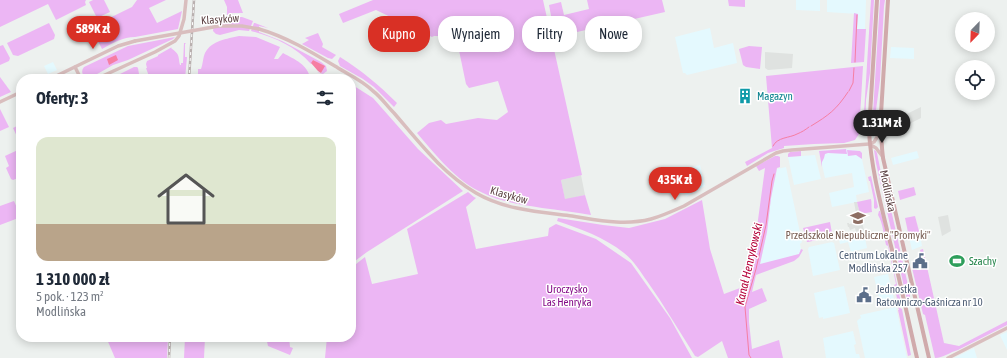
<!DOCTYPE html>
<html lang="pl">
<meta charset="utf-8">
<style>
:root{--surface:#fff;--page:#f6f6f7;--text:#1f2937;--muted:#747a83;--accent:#d93025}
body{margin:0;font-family:"Asap Condensed",sans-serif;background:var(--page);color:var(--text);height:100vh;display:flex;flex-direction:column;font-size:15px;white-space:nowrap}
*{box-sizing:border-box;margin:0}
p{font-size:13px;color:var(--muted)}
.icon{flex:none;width:22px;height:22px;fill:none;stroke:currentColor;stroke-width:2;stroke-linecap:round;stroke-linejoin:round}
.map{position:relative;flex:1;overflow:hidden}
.drawer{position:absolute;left:16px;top:74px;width:340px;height:268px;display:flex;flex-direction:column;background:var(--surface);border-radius:16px;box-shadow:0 2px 10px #0003}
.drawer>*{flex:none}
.top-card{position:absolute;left:368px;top:16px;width:380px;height:36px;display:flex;gap:8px}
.needle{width:26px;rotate:203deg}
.tools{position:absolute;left:955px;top:12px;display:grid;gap:8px}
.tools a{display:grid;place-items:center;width:40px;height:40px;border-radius:50%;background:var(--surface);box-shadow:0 2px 10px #0003;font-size:20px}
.price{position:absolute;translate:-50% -34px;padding:0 9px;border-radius:14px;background:var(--accent);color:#fff;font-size:13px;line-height:26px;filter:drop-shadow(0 1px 2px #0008)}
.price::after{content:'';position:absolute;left:50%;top:24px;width:12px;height:9px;margin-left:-6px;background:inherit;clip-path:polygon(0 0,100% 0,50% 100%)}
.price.selected{background:#222;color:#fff}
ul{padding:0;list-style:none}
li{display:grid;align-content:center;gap:8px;height:212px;padding:0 20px}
li span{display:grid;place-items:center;height:124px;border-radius:12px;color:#555}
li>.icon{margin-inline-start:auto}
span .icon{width:72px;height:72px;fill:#fffc;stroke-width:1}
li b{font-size:17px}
h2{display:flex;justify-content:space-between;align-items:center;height:48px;padding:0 20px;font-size:17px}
.chip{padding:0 14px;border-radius:16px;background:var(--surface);box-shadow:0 2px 10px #0003;font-size:14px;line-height:36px}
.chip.selected{background:var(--accent);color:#fff}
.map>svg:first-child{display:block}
.commercial{fill:#e4f9fe}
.education{fill:#dfe2e0}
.green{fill:#ecb6f4}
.water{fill:#f67ea3}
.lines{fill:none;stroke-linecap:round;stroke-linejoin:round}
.stream{stroke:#f67ea3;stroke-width:1}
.secondary{stroke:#d9bebe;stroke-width:3.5}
.primary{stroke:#d0aaab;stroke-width:4}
.rail-casing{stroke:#b9b0af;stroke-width:2.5}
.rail{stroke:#fff;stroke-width:1;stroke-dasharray:3;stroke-linecap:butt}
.secondary-bridge{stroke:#d9bebe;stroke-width:3.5}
.labels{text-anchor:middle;stroke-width:3;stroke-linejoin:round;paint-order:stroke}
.street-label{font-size:11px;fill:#5e4445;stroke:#fff}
.culture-label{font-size:11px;fill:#0d838f;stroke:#fff;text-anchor:start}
.education-label{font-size:11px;fill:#785e54;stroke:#fff}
.service-label{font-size:11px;fill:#4e5e75;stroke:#fff;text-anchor:end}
.leisure-label{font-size:11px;fill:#27864d;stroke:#fff;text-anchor:start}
.park-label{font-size:11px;fill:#850c88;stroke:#fff}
.water-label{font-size:12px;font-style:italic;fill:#b40038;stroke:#fff}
</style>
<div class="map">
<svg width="1007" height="358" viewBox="0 0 1007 358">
<rect width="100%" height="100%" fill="#edf1ef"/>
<g class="commercial">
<path d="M796,0H820V11L796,10Z"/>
<path d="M827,0H866L865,29H857L858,14L827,12Z"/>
<path d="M710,28L714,48L733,43L737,63L687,75L685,73H683L675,37Z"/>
<path d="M891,47L914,48V59L890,58Z"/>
<path d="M53,62L57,70L48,74L44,66Z"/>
<path d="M846,149L860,151L862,153V159L869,192L856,195L857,202L832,207L829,193L854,187L852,173L825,178L819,151Z"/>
<path d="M917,151L919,158L893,165L891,158Z"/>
<path d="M815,155L821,179L794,185L788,157Z"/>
<path d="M700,165L705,186L686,197L677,171Z"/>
<path d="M786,167L802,242L800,244L801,249L799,254L760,265L767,232L771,198L777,169Z"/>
<path d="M878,231L879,235L865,238L867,248L851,252L848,242L840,244L839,240Z"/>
<path d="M920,235L922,246L912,250L909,237Z"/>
<path d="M832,242L834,243L840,270L813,276L808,249L809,247Z"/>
<path d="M888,274L895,303L881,306L874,277Z"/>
<path d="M844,286L850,313L823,319V317L819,318L814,293Z"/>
<path d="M896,307L907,358H865L857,321L859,319L861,318L860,315Z"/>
<path d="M853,331L856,344L854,345L856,354H859L860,358H826L823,338Z"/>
<path d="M1007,332V350L1000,335Z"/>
<path d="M974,348L977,358H954Z"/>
</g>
<g class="education">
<path d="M765,52L793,54L792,68L768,70L765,68Z"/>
<path d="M921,107V118L887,135L886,124Z"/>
<path d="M581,175L585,195L565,200L561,180Z"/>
<path d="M854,202H857L864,230L856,232L855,228L850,230L849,227H848L847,223H849V224L854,223V222L856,221L855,214L856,213Z"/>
<path d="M948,215L951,231L942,236L938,217Z"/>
</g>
<g class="green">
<path d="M0,0H86L85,2L86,5L56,20L48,4L0,27Z"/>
<path d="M93,0H104L110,12L99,17L96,16L89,2Z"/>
<path d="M137,0H166L149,8L157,23L182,11L178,29L135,37C123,37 113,43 102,49L91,27L132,7Z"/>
<path d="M224,0H238L243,13H233L227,15V7Z"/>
<path d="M373,0H543L582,175L561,180L565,199L585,195L591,215C575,212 558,210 542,208C522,205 501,202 483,193C456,181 436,155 417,133L429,123L441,120L446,124L478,118L497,120L508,112L498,81L469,88L466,84L456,36H434L432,37L376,10L343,23L339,14Z"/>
<path d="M587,0H662L665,12L555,37L549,5L561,2L564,15L589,9Z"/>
<path d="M728,0H745V7L729,6Z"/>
<path d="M871,0H874L870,73L866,100L865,129H863Z"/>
<path d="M880,0H885L884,6L880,80L876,110L875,129H872Z"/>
<path d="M854,13L858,14L857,29H866L864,62L851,63Z"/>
<path d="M236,17H242L253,21L249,31L239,30L220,35L216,34L213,31C214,21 228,19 236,17Z"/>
<path d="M49,23L55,35L54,39L18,56L13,55L7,43Z"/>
<path d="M254,23H255L268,28L259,26V32L282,41L321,62L326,66L327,71L323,74L319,73L317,72L321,73L324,66L313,60L311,64C295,46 274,37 251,31Z"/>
<path d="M318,33L323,44L322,47L336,55L332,59L328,58L302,44L309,40L305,38Z"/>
<path d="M239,36L256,37L280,47L274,59H278L283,53C294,59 309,65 310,79H198V69H201C203,64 203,57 205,53C212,40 227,39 239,36Z"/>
<path d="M175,37L173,39L128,60L113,65L99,73L89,78L85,77C82,74 81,71 84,67L128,46Z"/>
<path d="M184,43H186L185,44V57H187L185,79H150L146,68H147L146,64L147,61L156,57L158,56V55L172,47L171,48C180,55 178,55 180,65H181V63H183Z"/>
<path d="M3,45L10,58L9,61L0,65V46Z"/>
<path d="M749,46L762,47L760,69L746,67L743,65L739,49Z"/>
<path d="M340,57C361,70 379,85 397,103L394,107L374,87L363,79L340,66L338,61Z"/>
<path d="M863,66L859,134L855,140L844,143L814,144L784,146V148L768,153L747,166L745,162L772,148L766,76Z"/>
<path d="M134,67H137L138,68L139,74L144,76V79H110Z"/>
<path d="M0,77L11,92L0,97Z"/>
<path d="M351,84L373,98L418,149L463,191L367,252L351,264Z"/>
<path d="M0,109L9,127L0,131Z"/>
<path d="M21,124V145L13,128Z"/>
<path d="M846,149L847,154L828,153L825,154L824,158L822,162V167L819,151Z"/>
<path d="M18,150H20L21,152V177L13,180L11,179L6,168L9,166L5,156L7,155Z"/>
<path d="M847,150L860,151L862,153V159L856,155L848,156Z"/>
<path d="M874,150L876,151L877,153L885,193L892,214L910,294V297L908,300H907L876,163Z"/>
<path d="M801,151V156L788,157V154L790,152Z"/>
<path d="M775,156H778L780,157V167L777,168L771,198L767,232L760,264L799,254L801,249L803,250L799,257L794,261L756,275L752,292L762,288L767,301L749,309V322L752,349L779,340L783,358H728L722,341L698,357L695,356C679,331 664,305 647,281C640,271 633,260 624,253C604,237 581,229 557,221L558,218L603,225L629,228L665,219L702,200L710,249L724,294L748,285L758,220L765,168L759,171L756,166Z"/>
<path d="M871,176L878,207L876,209L874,208V200L870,181H869L868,177Z"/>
<path d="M914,187L916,195L900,200L898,191Z"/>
<path d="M468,192L474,197L476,198L466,207L476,249L548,236L549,228L556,224L596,239L631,263L670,318L692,358H325L327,337H351V268L365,257L372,284L418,274L407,229Z"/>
<path d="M871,199C872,203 871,207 872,212L860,214L857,202Z"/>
<path d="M14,201L21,217L0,225V206Z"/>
<path d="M879,211H880L883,220L899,294L901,302L899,304L898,303L894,285L896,284L888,246L886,245C884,236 883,223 878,215Z"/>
<path d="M915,216L920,235L909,237L905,218Z"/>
<path d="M830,222L832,233L830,237L808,242H807L803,228Z"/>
<path d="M923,249L944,343L959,346L1007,321V325L958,350C950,352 943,358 935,358L925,315L923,314L912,268L916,267L917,270H921V267L926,266L923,254H921L920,250Z"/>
<path d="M898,307L902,309L911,355L908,356L898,310H899Z"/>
<path d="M106,337H168L167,358H115Z"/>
<path d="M185,337H205L204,358H184Z"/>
<path d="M266,337H289L290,347L293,348L290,355L268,346Z"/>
</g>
<g class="water">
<path d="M116,55L118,60L109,65L107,59Z"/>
<path d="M313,60L325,66L321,73L318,71L311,63Z"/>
</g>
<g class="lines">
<g class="stream">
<path d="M855,62L857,15"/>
<path d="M849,91L853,83L854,68"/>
<path d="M811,126C829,115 836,110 848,92"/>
<path d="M773,146C777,137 790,138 797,134C802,132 805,130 809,127"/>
<path d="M751,358L749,355L745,307L756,269L766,225L772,181L774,174"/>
</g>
<g class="secondary">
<path d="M259,29C287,37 313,53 338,68C350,75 363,81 373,91C381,97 387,106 394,113C419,142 442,173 476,193C505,210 540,212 572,216C598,220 624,226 651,219C662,216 673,211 684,206L776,153L783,151L792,150L869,144L874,142L881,131"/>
<path d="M75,67L81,79"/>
<path d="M50,79L118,46L135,41"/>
<path d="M96,79L155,52L175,41L179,36L184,19L186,0"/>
<path d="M0,102L21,92"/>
<path d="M869,144L876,148L883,157"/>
<path d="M948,358L1007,328"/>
</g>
<g class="primary">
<path d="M877,0L869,131C871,168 881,205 890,242C900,280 908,319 917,358"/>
<path d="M888,0L881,114C881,129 881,143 883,158L929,358"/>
</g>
<g class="rail-casing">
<g id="rail">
<path d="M189,79L194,0"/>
<path d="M169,358L170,337"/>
</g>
</g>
<use href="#rail" class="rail"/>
<path class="secondary-bridge" d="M135,41L219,26H242L259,29"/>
</g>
<defs>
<g id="building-bare" transform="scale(1.2)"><path d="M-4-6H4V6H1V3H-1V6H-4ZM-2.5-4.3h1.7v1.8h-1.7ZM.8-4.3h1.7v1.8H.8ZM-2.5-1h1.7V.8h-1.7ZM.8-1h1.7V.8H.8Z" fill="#0f9aa8" stroke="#fff" stroke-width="2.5" paint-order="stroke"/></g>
<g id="school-bare" transform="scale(1.2)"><path d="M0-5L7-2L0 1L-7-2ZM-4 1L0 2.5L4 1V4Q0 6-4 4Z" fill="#8d6e63" stroke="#fff" stroke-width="2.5" paint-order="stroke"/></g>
<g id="civic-bare" transform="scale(1.2)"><path d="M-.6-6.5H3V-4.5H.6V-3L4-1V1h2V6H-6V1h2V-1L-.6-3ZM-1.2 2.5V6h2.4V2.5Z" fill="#5c6f8a" stroke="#fff" stroke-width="2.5" paint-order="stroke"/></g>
<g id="stadium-bare" transform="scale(1.2)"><path d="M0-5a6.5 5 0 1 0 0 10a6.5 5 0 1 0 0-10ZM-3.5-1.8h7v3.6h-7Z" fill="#2e9e5b" stroke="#fff" stroke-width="2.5" paint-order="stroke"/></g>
</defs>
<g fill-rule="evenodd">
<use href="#building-bare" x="745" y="96"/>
<use href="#school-bare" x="858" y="218"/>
<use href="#civic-bare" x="920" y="261"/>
<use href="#stadium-bare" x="957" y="261"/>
<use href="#civic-bare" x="864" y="295"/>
</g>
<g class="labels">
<g class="street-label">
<text transform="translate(220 19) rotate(-4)" y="4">Klasyków</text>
<text transform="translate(888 191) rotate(78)" y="4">Modlińska</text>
<text transform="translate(509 195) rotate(16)" y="4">Klasyków</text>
</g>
<g class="culture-label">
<text x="757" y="100">Magazyn</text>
</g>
<g class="education-label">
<text x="858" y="239">Przedszkole Niepubliczne "Promyki"</text>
</g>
<g class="service-label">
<text x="908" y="259">Centrum Lokalne<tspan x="908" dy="13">Modlińska 257</tspan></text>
<text x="876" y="293" text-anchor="start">Jednostka<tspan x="876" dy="13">Ratowniczo-Gaśnicza nr 10</tspan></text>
</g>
<g class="leisure-label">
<text x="969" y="265">Szachy</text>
</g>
<g class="park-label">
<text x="567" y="293">Uroczysko<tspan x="567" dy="13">Las Henryka</tspan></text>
</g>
<g class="water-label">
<text transform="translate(749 264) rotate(-77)" y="4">Kanał Henrykowski</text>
</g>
</g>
</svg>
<div class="tools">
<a><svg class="needle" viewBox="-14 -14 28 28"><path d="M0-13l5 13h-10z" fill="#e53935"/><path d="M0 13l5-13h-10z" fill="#747a83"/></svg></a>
<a><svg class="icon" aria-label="locate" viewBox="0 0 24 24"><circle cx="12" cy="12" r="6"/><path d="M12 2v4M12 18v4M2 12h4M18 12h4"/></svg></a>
</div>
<b class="price" style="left:93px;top:50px">589K zł</b>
<b class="price selected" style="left:882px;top:144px">1.31M zł</b>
<b class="price" style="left:675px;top:201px">435K zł</b>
<div class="top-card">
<a class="chip selected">Kupno</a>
<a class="chip">Wynajem</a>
<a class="chip">Filtry</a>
<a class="chip">Nowe</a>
</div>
<section class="drawer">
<h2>Oferty: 3<svg class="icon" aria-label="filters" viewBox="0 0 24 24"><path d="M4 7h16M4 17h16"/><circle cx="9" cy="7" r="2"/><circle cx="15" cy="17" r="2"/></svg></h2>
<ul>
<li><span style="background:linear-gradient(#dfe7d0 70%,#b9a48a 0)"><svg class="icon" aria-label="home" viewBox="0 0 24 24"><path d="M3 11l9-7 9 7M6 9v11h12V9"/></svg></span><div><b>1 310 000 zł</b><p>5 pok. · 123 m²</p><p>Modlińska</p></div></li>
</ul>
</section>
</div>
